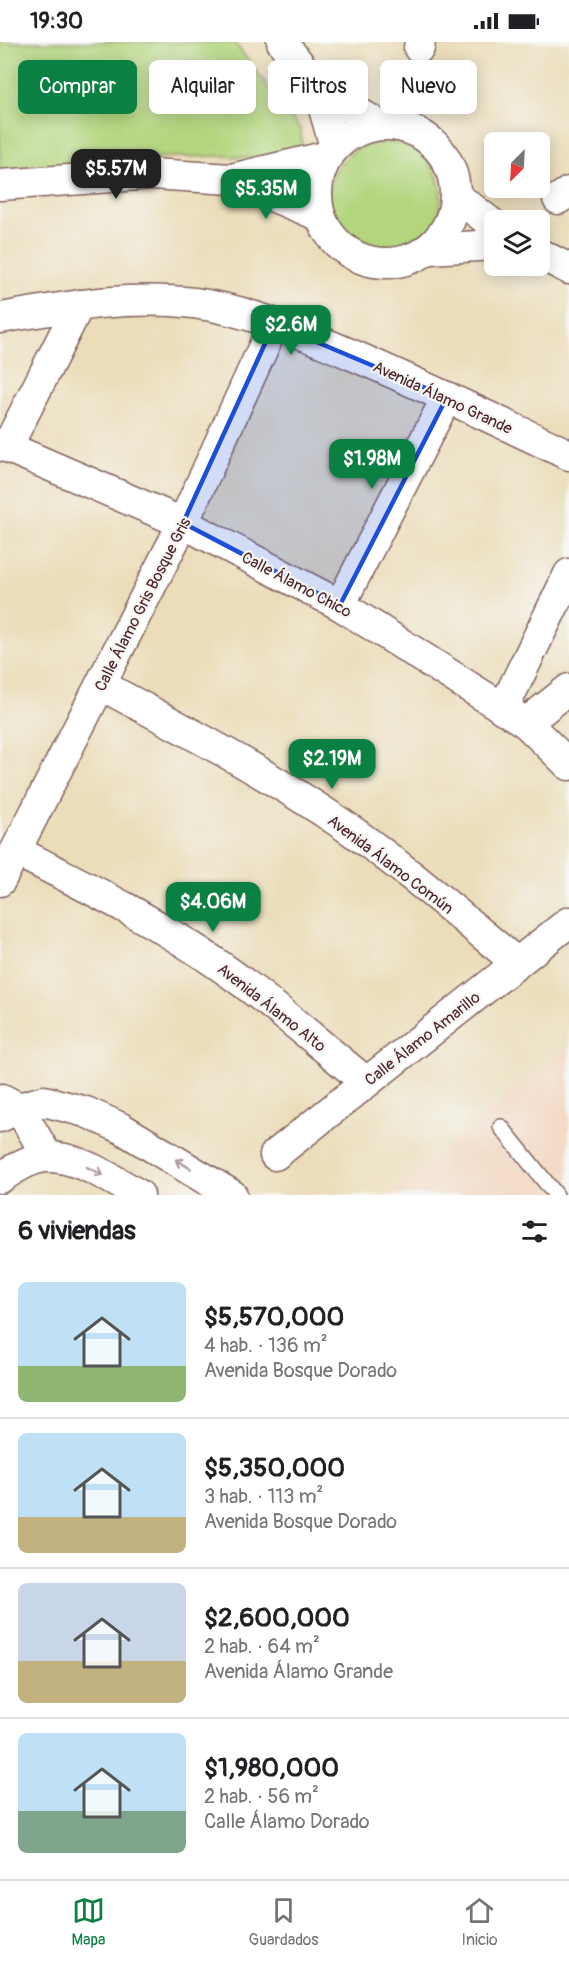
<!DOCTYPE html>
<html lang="es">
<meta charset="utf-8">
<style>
:root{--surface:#fff;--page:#f6f6f6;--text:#202124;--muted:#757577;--line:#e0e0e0;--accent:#0b8043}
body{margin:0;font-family:Pangolin,sans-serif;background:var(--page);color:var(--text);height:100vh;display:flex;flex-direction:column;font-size:22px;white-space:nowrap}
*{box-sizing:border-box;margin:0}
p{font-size:20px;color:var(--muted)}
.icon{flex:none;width:33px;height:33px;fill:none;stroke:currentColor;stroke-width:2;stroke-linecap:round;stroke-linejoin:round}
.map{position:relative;height:1153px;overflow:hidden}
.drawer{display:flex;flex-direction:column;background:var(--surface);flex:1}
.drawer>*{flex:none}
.guide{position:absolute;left:18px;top:18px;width:534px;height:54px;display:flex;gap:12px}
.needle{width:39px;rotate:204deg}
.fabs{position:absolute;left:484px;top:90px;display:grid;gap:12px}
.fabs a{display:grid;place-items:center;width:66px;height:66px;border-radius:9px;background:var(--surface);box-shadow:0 3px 15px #0003;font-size:30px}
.price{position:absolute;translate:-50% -51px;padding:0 14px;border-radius:12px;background:var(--accent);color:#fff;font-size:20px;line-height:39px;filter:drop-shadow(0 2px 3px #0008)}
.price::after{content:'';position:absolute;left:50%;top:36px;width:18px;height:14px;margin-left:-9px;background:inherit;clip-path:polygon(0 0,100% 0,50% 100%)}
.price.selected{background:#222;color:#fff}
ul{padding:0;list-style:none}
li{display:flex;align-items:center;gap:18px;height:150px;padding:0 18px}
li+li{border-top:2px solid var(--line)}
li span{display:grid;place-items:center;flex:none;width:168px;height:120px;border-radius:9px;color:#555}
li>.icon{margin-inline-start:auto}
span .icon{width:72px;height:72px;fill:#fffc;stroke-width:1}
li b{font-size:26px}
h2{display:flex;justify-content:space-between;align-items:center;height:72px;padding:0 18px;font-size:26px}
.chip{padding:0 21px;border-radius:9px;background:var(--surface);box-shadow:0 3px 15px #0003;font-size:21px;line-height:54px}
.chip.selected{background:var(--accent);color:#fff}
.status{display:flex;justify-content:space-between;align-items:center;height:42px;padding:0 30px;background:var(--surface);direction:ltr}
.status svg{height:16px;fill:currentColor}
.tab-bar{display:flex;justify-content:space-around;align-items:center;height:84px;border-top:2px solid var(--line);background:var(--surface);font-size:16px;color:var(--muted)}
.tab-bar a{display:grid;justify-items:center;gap:3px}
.tab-bar .selected{color:var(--accent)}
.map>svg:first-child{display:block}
.built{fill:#f2d5be}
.green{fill:#b2d57d;stroke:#7e7a54;stroke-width:1.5}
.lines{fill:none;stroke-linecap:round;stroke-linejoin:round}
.lane-casing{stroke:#82625d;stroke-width:18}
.street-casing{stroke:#82625d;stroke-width:33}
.lane{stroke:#fff;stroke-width:15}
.street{stroke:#fff;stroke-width:30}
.oneway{stroke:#ae9aa0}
.marked{fill:#1d4ed8;fill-opacity:0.2;stroke:#1d4ed8;stroke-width:4.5;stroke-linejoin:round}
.labels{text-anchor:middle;stroke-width:4.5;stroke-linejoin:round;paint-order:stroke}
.street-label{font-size:16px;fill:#4a1f2b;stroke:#f6f6f2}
</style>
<div class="status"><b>19:30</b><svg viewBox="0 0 49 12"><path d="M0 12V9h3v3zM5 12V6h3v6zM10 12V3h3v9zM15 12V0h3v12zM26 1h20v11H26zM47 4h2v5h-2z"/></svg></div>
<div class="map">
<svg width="569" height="1153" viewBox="0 0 569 1153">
<rect width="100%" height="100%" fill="#f6f6f2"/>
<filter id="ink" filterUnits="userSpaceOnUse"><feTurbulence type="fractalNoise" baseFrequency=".0167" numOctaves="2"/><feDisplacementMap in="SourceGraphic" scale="12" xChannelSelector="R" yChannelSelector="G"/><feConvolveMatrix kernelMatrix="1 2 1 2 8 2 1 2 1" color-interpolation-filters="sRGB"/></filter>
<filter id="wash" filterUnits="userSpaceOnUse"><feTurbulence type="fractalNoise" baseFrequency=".008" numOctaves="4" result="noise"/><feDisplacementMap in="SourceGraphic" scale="24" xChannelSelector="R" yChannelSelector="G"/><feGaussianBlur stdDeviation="1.35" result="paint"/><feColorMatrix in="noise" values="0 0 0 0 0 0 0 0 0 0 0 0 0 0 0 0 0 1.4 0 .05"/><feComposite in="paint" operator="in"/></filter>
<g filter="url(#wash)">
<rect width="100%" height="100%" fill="#ebddb9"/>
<path class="built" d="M569,1003V1153H388Z"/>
<g class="green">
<path d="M0,0H234L301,88L302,104L280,117L222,114L101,117L0,132Z"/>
<circle cx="385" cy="156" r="56"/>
</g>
</g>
<g filter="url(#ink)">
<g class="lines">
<g class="lane-casing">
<path id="lane" d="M501,1085L556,1153"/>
</g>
<g class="street-casing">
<g id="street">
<path d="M282,0L318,46L379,83"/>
<path d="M419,6L420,0"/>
<path d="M318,46L335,105"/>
<circle cx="386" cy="152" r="69"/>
<path d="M231,137L320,174"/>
<path d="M0,143L152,132L231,137L328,114"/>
<path d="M456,154L495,184"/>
<path d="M558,157L569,150"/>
<path d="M429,207L495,203"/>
<path d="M540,212L569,227"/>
<path d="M0,276C65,265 128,253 194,261C248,268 301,291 350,312C424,344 496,378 569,413"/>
<path d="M0,402L183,481L340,563L526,681L569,723"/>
<path d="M7,405L79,263"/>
<path d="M340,563L447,355"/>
<path d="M101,643C182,686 265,730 342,782C403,824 460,874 517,921"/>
<path d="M503,667L569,532"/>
<path d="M526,681L569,647"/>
<path d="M16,809C87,845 158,880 223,926C273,961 319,1002 366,1040"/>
<path d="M0,839L183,481L274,282"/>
<path d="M2,1057L19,1066L47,1114"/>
<path d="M0,1075L19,1066L44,1059L86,1070L121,1086L232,1153"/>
<path d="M275,1113L569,880"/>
<path d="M0,1136C14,1127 31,1115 48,1115C76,1114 116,1139 139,1153"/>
</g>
</g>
<use href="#lane" class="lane"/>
<use href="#street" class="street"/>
</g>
<defs><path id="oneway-shaft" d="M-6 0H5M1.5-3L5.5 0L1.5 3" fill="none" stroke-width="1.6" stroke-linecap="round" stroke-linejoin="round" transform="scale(1.5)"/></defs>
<g class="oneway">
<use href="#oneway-shaft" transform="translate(183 1122) rotate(-149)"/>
<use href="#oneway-shaft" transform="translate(95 1129) rotate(26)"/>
</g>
</g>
<path class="marked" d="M274,282L447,355L340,563L183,481Z"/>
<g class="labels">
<g class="street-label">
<text transform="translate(443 355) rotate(25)" y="6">Avenida Álamo Grande</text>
<text transform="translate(297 542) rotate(28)" y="6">Calle Álamo Chico</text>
<text transform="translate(142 562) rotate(-63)" y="6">Calle Álamo Gris Bosque Gris</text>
<text transform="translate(391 822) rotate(37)" y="6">Avenida Álamo Común</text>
<text transform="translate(272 965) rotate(38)" y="6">Avenida Álamo Alto</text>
<text transform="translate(422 996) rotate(-38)" y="6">Calle Álamo Amarillo</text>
</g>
</g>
</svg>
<div class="fabs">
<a><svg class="needle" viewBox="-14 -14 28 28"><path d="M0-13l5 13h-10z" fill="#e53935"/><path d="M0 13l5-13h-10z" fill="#757577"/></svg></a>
<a><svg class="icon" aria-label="layers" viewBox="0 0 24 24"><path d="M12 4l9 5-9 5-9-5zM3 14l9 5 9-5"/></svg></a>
</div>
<b class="price selected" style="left:116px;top:158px">$5.57M</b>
<b class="price" style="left:266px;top:178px">$5.35M</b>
<b class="price" style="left:291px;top:314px">$2.6M</b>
<b class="price" style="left:372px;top:448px">$1.98M</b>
<b class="price" style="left:332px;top:748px">$2.19M</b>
<b class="price" style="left:213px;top:891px">$4.06M</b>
<div class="guide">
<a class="chip selected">Comprar</a>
<a class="chip">Alquilar</a>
<a class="chip">Filtros</a>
<a class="chip">Nuevo</a>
</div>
</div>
<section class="drawer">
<h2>6 viviendas<svg class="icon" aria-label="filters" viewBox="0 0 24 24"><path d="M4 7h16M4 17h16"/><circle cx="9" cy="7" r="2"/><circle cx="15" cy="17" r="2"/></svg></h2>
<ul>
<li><span style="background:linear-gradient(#bfe0f5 70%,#8fb573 0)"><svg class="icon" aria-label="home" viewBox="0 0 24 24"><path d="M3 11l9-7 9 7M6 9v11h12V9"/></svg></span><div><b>$5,570,000</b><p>4 hab. · 136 m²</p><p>Avenida Bosque Dorado</p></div></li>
<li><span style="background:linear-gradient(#bfe0f5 70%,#c2b280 0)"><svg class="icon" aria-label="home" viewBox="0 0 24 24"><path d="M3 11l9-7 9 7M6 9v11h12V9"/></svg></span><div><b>$5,350,000</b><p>3 hab. · 113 m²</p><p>Avenida Bosque Dorado</p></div></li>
<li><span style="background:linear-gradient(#c9d6e8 65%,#c2b280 0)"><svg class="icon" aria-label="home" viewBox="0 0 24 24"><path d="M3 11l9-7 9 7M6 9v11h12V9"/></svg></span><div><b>$2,600,000</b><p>2 hab. · 64 m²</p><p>Avenida Álamo Grande</p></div></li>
<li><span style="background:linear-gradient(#bfe0f5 65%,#7fa58c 0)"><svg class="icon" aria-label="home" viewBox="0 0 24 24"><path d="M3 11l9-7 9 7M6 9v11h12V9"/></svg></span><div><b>$1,980,000</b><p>2 hab. · 56 m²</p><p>Calle Álamo Dorado</p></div></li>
</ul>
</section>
<nav class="tab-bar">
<a class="selected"><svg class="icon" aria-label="map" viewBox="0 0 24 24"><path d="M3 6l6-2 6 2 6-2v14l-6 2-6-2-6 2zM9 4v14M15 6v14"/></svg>Mapa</a>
<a><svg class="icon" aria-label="saved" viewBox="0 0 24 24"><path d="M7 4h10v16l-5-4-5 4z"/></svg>Guardados</a>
<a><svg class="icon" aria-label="home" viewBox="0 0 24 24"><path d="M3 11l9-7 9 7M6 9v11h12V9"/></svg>Inicio</a>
</nav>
